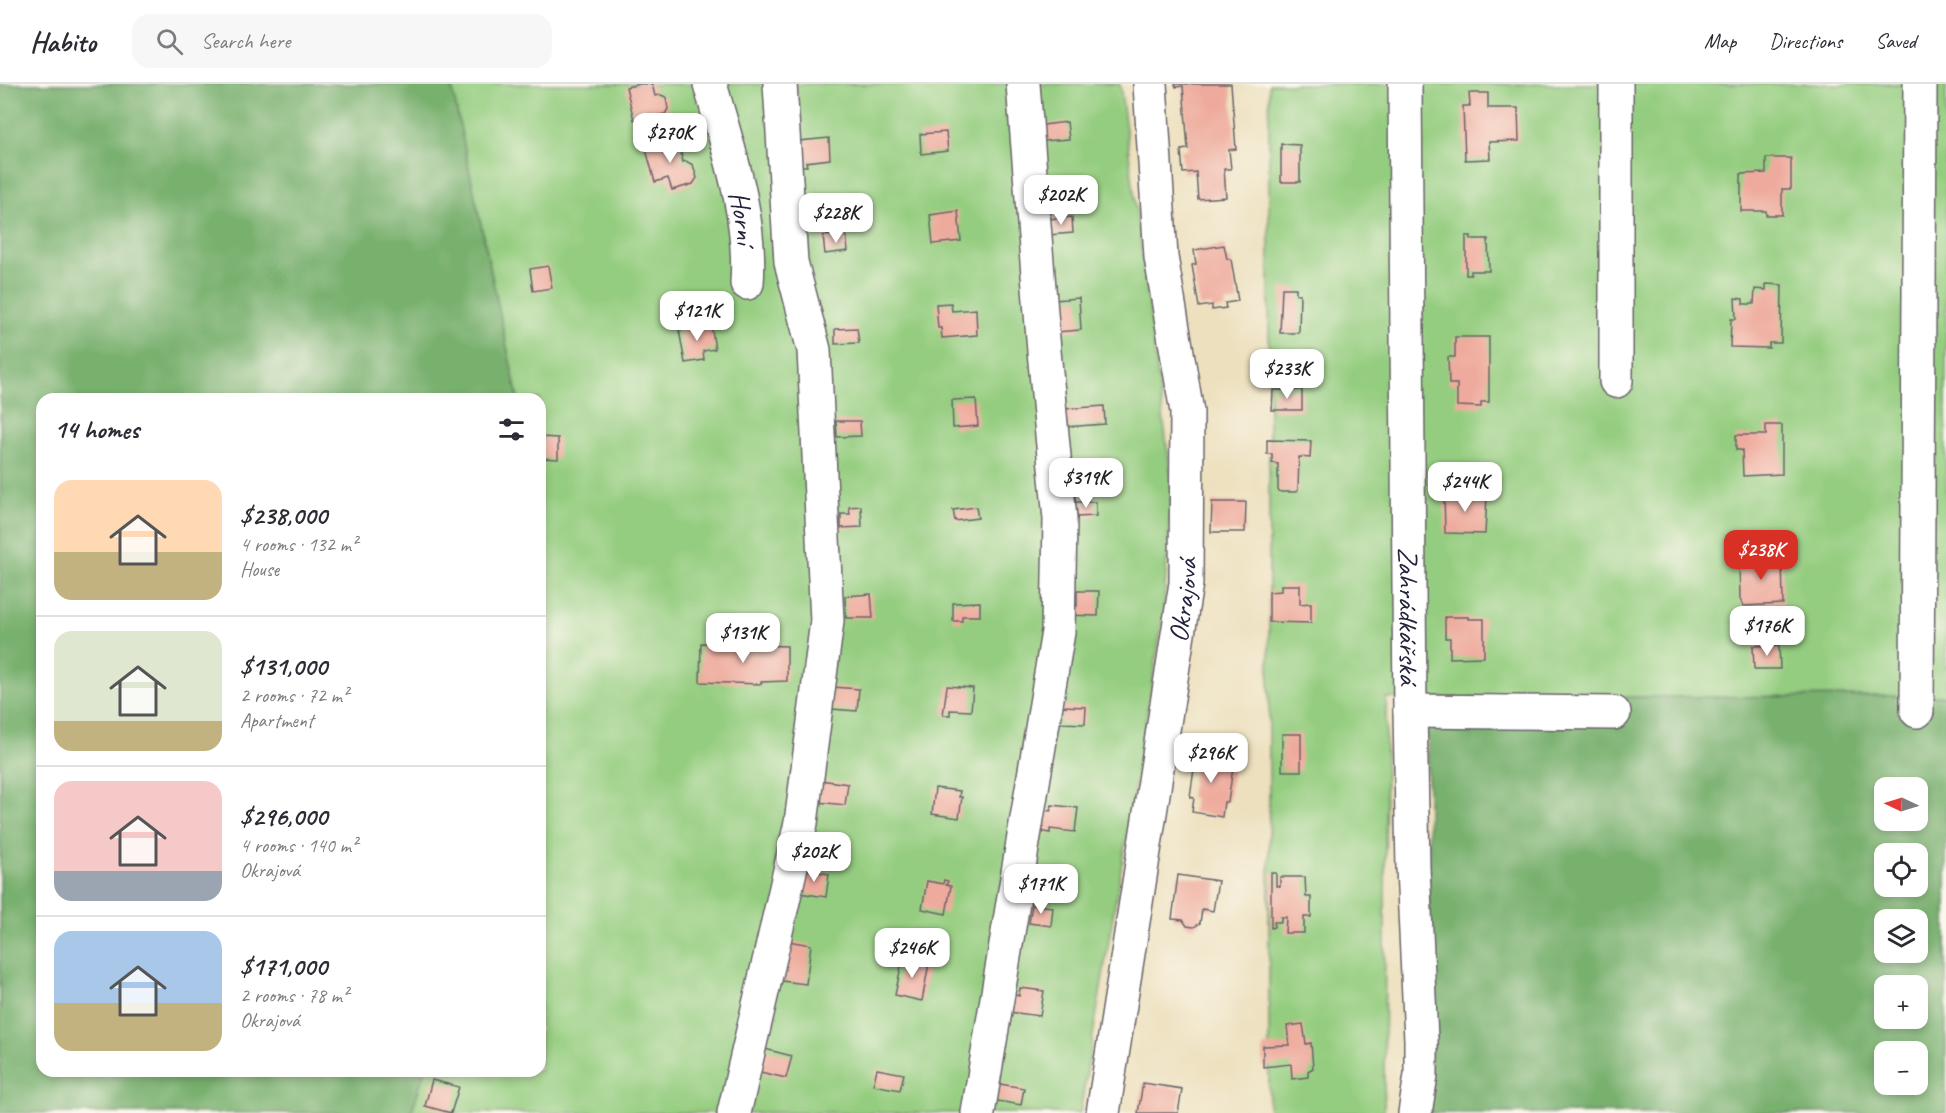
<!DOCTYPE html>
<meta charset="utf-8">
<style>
:root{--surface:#fff;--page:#f7f7f7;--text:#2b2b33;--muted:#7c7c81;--line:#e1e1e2;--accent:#d93025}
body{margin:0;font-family:Caveat,sans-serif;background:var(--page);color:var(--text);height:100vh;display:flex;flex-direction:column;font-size:22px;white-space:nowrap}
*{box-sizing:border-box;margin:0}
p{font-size:20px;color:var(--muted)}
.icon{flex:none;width:33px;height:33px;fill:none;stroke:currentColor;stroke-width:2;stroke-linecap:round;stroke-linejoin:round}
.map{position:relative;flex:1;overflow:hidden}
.sheet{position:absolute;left:36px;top:309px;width:510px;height:684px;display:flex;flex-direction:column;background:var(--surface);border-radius:18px;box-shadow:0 3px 9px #0003}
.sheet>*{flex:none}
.needle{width:39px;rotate:274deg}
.buttons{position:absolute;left:1874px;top:693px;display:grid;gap:12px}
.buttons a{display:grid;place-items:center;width:54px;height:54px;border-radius:12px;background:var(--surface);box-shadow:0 3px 9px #0003;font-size:30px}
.price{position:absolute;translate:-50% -51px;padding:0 14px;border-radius:12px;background:#fff;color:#222;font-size:20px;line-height:39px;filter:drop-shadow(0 2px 3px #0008)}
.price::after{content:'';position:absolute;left:50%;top:36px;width:18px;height:14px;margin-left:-9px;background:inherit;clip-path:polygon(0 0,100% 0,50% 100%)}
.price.active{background:var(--accent);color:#fff}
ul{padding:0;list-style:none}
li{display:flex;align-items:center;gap:18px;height:150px;padding:0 18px}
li+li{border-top:2px solid var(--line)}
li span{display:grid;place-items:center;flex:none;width:168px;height:120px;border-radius:18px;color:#555}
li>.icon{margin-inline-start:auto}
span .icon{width:72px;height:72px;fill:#fffc;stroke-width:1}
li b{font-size:26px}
h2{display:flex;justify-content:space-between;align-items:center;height:72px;padding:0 18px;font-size:26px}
header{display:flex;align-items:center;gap:36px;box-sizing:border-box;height:84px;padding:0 30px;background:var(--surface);border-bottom:2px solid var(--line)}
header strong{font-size:28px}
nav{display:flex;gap:33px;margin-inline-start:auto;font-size:21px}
.search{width:420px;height:54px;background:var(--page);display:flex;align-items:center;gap:15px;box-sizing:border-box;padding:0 21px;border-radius:18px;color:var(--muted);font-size:22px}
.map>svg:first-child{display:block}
.green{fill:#95cd80;stroke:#5c785e;stroke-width:1.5}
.forest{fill:#78b06e;stroke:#4d6954;stroke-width:1.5;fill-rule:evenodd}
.building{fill:#eeaa9c}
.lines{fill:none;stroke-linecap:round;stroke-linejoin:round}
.minor-casing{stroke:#696469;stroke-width:36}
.minor{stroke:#fff;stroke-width:33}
.labels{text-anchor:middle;stroke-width:6;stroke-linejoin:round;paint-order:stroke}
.street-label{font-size:28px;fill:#22223b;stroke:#fbf7ec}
</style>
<header>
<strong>Habito</strong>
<div class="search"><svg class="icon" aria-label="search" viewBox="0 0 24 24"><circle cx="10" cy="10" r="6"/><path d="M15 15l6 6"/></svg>Search here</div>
<nav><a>Map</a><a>Directions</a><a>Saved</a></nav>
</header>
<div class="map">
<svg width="1946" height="1029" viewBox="0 0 1946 1029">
<rect width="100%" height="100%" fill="#fbf7ec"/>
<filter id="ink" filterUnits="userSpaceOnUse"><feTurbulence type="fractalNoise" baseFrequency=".0167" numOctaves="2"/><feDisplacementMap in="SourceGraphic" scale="12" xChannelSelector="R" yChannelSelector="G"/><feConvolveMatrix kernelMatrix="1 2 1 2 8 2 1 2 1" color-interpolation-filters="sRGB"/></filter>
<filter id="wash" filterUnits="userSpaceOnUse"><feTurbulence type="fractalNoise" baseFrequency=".008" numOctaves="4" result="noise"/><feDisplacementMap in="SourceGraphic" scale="24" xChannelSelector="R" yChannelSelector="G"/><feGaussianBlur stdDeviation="1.35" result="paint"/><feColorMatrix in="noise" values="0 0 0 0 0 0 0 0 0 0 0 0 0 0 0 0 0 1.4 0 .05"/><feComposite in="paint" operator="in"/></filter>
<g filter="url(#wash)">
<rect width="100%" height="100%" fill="#ede0be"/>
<g class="green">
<path d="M451,0H1120L1172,401L1163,534L1080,1029H411L425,987H540V315H518Z"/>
<path d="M1269,0H1946V612L1386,614L1384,1029H1269Z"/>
</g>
<g class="forest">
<path d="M0,0H451L518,315H42V987H425L411,1029H0Z"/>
<path d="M1946,612V1029H1431L1427,614ZM1884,704H1917V736H1884ZM1884,770H1917V802H1884ZM1884,836H1917V868H1884ZM1884,902H1917V934H1884ZM1884,968H1917V1000H1884Z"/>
</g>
<g id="blocks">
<g class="building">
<path d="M640,0H652L655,12L661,11L666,13L668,25L665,30L634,36L626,3Z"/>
<path d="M1175,0H1231L1236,65L1229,66L1231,85H1224L1226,113L1198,115L1196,88L1183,89L1181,66L1188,65L1183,2L1176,3Z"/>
<path d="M1469,9H1488V24H1518L1519,57L1489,58L1490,75L1465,76L1463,22H1470Z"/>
<path d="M1067,38L1069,55L1044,57L1043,41Z"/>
<path d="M946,48L948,67L921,70L920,50Z"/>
<path d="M677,53L683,78L686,77L693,81L697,94L693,100L672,106L668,94L655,98L645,62Z"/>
<path d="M829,54L830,75L806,78L807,82H801L799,57Z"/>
<path d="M1281,60L1300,61V98H1281Z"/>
<path d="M1766,74H1791V105H1782V131H1766V127H1741V90L1766,89Z"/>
<path d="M958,127L961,157L933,160L930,131Z"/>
<path d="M1072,133L1073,149L1049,151L1048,135Z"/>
<path d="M846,149L848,167L825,170L823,152Z"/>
<path d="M1466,152H1471V155H1488L1489,187H1471V191H1466Z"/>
<path d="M1224,161L1227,175H1231L1238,217L1225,219L1226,224L1212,226V221L1199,223L1192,181L1196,180L1194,166Z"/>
<path d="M548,182L552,204L533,207L530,185Z"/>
<path d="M1766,200L1782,201L1781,259H1769V264L1730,263L1731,235H1736L1735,214L1743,215V220H1754L1755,205L1766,206Z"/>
<path d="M1282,204H1296V210H1300L1299,249H1280Z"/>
<path d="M1079,214L1081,246L1056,248L1054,216Z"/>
<path d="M951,219L952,227L976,225L977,251L942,254L941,244H938L936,220Z"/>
<path d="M711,240L715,265L703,267L704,276L685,279L679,246Z"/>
<path d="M857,244L859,259L835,260V245Z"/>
<path d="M1455,253H1489V318H1481V323L1457,322V300H1449L1448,273H1455Z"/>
<path d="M1273,306H1302V326H1272Z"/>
<path d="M976,315L978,342L953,344L952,316Z"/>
<path d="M1104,322L1105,340L1065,343L1063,325Z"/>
<path d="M836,337H860L861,352L837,353Z"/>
<path d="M1766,341H1782V390L1743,392L1742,366H1736V351H1766Z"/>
<path d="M540,353L558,354V375L540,374Z"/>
<path d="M1267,356L1311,357L1310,374L1299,373L1298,406L1296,408H1281L1278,406V380L1272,379V370H1267Z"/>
<path d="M1444,407L1462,408L1463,411L1487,412L1485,450L1445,449Z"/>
<path d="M1076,418H1096V432L1077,433Z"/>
<path d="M1212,418H1246L1245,448H1211Z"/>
<path d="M861,422L862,443L841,444V430H850L849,423Z"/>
<path d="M976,423L978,434L955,437L953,426Z"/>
<path d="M1768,471H1782L1783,520L1743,522L1740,515L1739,476L1768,475Z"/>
<path d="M1281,501H1300V520L1311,519V539L1269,538V508L1281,507Z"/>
<path d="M1077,507H1099L1098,532L1066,531L1067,522H1077Z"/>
<path d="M871,510L873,534H846L845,512Z"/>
<path d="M980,518V532H962V537H953V519Z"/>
<path d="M1445,533H1468V535H1484V573L1450,574V554H1445Z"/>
<path d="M701,559L787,562V597L761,598V600L700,598Z"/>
<path d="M1779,561L1780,585H1754L1753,562Z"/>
<path d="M947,602L973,604L971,627L950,626V631H943Z"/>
<path d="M832,603L859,605L857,627L831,625Z"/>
<path d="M1062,622L1086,623L1085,640L1060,639Z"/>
<rect x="1282" y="650" width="19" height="37"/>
<path d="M1209,668L1223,670L1222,675L1234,677L1228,718H1224L1222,733L1192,728L1194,714L1190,713L1196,671L1208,673Z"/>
<path d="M820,696L848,700L845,721L818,718Z"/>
<path d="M935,704L960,707L959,713H962L959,734L932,730Z"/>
<path d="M1052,721L1078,724L1075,748L1050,745V749L1038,747L1041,726L1051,727Z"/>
<path d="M803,785L829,790L826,813L799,809Z"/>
<path d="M1271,789H1276V802H1280V793H1305L1306,813H1311V833H1304V849H1285L1286,833H1281V838H1274V843L1271,844Z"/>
<path d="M1178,791L1218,797L1213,827L1202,825L1200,839L1194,843L1187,842L1183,836L1172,835Z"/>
<path d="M944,796L948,797L946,801L951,802L946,830L922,825L927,797L943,800Z"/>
<path d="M1032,821L1053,823L1051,842L1029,839Z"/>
<path d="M788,857L811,861L806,900L782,897Z"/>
<path d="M903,873L929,879L922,917L895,911Z"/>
<path d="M1020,904L1044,907L1040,932L1009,928L1012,910L1019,912Z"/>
<path d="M1303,940L1306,960L1311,959L1313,984L1308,987V993L1292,995L1291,980L1263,983V962L1289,961L1287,942Z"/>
<path d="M761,964L792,972L786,994L756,987Z"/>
<path d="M877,985L904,990L900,1006L873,1001Z"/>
<path d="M432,996L459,1003L451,1029L425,1022Z"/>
<path d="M994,999L1024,1004L1021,1021L991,1016Z"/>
<path d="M1143,999L1182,1005L1178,1029H1138Z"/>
</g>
</g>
</g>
<g filter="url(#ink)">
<use href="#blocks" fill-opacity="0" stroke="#696469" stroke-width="1.5"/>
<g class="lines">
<g class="minor-casing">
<g id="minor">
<path id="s1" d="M710,0C728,64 752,132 747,199"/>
<path id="s2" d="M1405,0L1410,627L1413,784L1421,956V991L1415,1029"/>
<path d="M1616,0V297"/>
<path d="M1410,627L1614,629"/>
<path d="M1917,627L1920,0"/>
<path d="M734,1029L801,739L827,537L814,266L791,178L780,0"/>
<path d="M978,1029L1058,548L1060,435L1044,267L1023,0"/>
<path id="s3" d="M1103,1029L1186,499L1187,328L1161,173L1150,0"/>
</g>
</g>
<use href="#minor" class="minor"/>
</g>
</g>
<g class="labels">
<g class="street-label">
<text dy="10" stroke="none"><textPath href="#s1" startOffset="138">Horní</textPath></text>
<text dy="10" stroke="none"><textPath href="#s3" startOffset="519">Okrajová</textPath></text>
<text dy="10" stroke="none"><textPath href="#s2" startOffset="532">Zahrádkářská</textPath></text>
</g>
</g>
</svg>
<div class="buttons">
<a><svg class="needle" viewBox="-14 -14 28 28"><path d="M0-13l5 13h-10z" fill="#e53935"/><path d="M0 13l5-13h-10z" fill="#7c7c81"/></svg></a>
<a><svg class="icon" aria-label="locate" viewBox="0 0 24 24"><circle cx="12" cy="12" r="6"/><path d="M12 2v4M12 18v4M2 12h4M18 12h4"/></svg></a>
<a><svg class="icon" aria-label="layers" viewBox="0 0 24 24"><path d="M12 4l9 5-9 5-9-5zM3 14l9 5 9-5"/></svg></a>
<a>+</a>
<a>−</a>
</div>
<b class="price" style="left:670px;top:80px">$270K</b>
<b class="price" style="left:1061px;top:142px">$202K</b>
<b class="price" style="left:836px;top:160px">$228K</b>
<b class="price" style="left:697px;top:258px">$121K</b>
<b class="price" style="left:1287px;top:316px">$233K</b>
<b class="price" style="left:1086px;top:425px">$319K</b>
<b class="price" style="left:1465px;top:429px">$244K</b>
<b class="price active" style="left:1761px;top:497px">$238K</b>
<b class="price" style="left:1767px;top:573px">$176K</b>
<b class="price" style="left:743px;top:580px">$131K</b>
<b class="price" style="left:1211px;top:700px">$296K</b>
<b class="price" style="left:814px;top:799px">$202K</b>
<b class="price" style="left:1041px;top:831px">$171K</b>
<b class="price" style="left:912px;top:895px">$246K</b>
<section class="sheet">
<h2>14 homes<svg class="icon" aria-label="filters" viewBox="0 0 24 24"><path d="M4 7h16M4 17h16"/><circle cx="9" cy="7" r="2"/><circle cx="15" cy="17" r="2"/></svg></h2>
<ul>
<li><span style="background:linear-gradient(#ffd9b3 60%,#c2b280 0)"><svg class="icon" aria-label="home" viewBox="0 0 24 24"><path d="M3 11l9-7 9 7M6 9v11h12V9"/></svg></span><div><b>$238,000</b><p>4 rooms · 132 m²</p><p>House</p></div></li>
<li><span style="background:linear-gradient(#dfe7d0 75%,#c2b280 0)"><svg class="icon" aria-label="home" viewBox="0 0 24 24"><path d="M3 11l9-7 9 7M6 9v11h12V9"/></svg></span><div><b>$131,000</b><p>2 rooms · 72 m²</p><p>Apartment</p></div></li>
<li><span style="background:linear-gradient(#f6c9c9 75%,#9aa5b1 0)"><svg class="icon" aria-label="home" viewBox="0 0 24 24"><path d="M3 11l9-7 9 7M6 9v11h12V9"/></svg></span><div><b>$296,000</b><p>4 rooms · 140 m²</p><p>Okrajová</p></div></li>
<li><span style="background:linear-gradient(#a9c7e8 60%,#c2b280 0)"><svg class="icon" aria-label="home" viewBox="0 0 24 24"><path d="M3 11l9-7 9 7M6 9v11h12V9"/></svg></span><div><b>$171,000</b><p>2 rooms · 78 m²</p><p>Okrajová</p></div></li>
</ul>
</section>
</div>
